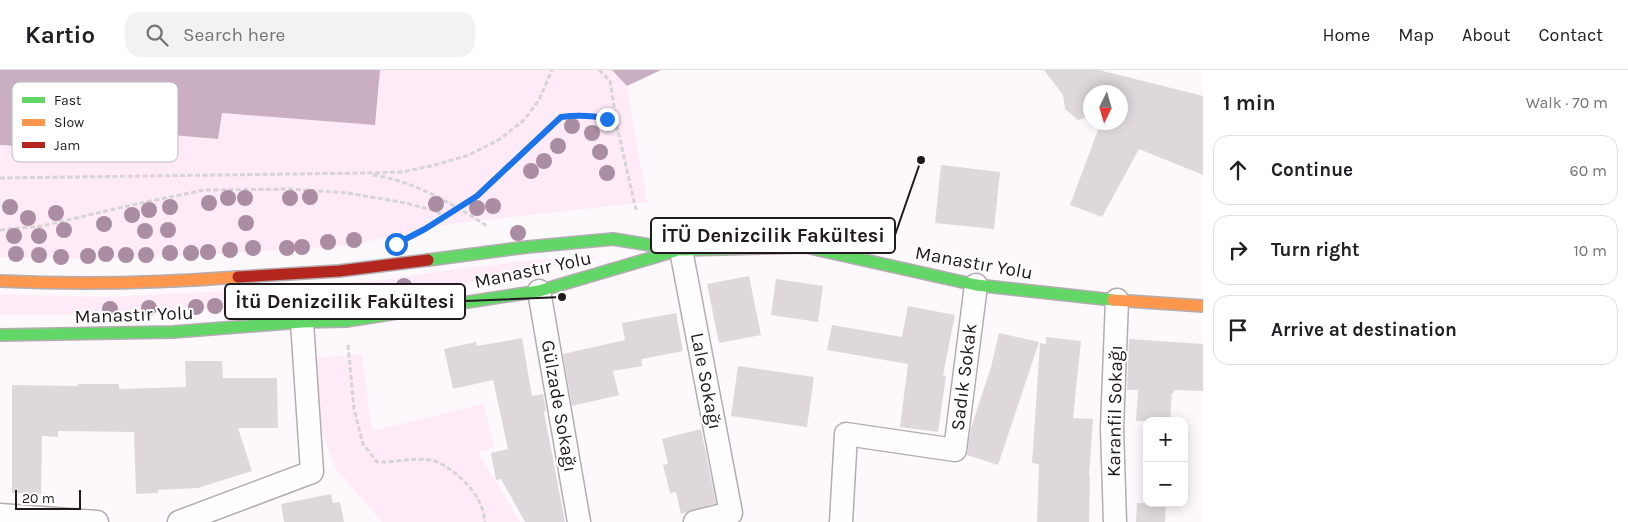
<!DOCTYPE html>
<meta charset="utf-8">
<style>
:root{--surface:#fff;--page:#f2f2f2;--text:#202124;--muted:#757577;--line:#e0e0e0}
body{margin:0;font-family:Karla,sans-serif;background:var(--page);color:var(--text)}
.controls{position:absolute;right:15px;bottom:15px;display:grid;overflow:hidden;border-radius:10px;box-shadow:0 2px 12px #0003}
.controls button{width:45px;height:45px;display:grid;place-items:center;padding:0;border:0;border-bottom:1px solid var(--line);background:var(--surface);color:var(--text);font:25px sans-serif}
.compass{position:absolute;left:1083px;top:15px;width:45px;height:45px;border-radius:50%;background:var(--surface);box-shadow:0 2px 12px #0003;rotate:185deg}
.scale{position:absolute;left:15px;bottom:12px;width:66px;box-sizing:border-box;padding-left:5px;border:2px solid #20191e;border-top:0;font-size:14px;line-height:18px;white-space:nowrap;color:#20191e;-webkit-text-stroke:4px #fff;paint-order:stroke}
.stop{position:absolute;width:15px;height:15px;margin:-11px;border:4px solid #1a73e8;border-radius:50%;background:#fff}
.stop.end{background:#1a73e8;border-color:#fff;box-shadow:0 1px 5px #0008}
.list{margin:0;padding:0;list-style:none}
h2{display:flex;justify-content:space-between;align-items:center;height:65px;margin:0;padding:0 20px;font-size:21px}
h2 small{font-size:16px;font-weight:400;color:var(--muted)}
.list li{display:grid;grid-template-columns:32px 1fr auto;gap:15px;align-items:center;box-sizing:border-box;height:70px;margin:0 10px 10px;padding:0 10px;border:1px solid var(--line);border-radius:15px}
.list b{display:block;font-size:19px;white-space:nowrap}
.list em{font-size:16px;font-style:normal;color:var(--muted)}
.icon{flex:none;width:28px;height:28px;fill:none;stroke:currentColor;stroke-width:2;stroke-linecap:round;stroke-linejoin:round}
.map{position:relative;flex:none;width:1203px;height:452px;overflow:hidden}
header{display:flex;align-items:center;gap:30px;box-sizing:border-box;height:70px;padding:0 25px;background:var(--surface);border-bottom:1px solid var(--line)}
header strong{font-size:24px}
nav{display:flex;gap:28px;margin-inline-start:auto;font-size:18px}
.search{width:350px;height:45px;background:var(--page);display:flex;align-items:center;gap:12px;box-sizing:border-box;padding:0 18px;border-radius:15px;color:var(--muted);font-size:19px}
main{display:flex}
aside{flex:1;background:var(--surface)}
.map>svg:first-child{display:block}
.green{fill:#feebf7}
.water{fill:#caafc2}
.building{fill:#ded8dc}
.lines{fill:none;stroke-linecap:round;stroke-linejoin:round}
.street-casing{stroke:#b3adb1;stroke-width:25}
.fast-casing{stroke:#b3adb1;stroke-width:14}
.slow-casing{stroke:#b3adb1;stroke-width:14}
.jam-casing{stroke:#b3adb1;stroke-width:14}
.path{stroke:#d7d4d6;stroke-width:3;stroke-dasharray:5 2.5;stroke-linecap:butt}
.street{stroke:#fffefe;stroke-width:22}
.fast{stroke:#63d668;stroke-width:11}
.slow{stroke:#ff974d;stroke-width:11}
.jam{stroke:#b3261e;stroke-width:11}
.tree{fill:#aa8da2}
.route{stroke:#1a73e8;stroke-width:6}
.labels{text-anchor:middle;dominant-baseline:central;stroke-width:4;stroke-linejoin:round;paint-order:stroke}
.street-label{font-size:19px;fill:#20191e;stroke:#fff}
.key{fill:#fff;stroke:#bcbabc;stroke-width:1}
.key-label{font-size:14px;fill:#20191e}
.leader{fill:none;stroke:#20191e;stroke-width:2}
.callout-dot{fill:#20191e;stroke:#fff;stroke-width:2}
.callout{fill:#fff;stroke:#20191e;stroke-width:2}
.callout-label{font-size:20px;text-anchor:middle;font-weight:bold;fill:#20191e}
</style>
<header>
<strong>Kartio</strong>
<div class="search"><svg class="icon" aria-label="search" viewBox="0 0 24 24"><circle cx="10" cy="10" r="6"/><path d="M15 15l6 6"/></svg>Search here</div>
<nav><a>Home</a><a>Map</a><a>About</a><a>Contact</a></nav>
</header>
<main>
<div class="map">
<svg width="1203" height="452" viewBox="0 0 1203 452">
<rect width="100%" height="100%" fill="#fdf8fb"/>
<!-- green -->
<path class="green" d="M380,0h232l15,16 20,116 -197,22 -103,22 -179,11 -85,2 -83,-2v-112l51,3 4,-23 162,14 4,-26 154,12z
M604,185c-70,16 -140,31 -212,39 -130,16 -261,19 -392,21v-21l104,3 207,-10 80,-8 72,-11 92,-10z
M362,284l10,77 112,-27 10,43 -16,5 42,70h-138l-46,-53 -15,-40 -4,-71z"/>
<!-- water -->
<path class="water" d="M0,0h380l-5,55 -153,-12 -4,26 -163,-14 -3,23 -52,-3z
M612,0h49l-34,16z"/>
<!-- building -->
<path class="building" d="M1044,0h55l104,26v79l-64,-26 -37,68 -32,-12 31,-83h19v-30h-30v24l-12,4 -13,-11 -2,-14z
M941,95l59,7 -6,57 -59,-6z
M749,206l12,59 -42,8 -12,-59z
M776,209l47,7 -5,36 -47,-7z
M908,236l47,9 -12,60 3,1 -8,56 -38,-5 8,-63 -81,-14 5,-25 70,12z
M676,243l7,38 -41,8v7l-29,5 6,24 -47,11 -9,-52 62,-14 -3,-17z
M999,263l40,9 -41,123 -31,-10 4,-27 20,-61z
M1046,267l35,4 -8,77 20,1 -4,57h1l-1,46h-52l2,-58 -7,-1 8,-120 6,1z
M522,268l10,58 11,-2 3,17 -2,1 21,110h-40l-24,-43 -5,1 -5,-27 17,-4 -15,-69 -40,9 -9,-40 32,-7 1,4z
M1129,269l74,5v47l-29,-1v3h-2l-2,28h-34l2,-31h-11z
M185,291h37l1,17h54l1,50h-40l14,43 -54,17 -40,2v3l-22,1 -2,-62 -76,-1v6l-16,-1 -1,58 -29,-1v-108l66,1v-2h41v5l67,-2z
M738,296l76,11 -7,50 -76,-11z
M701,359l15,74 -35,11 -5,-22 -6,1 -7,-28 5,-1 -6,-25z
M331,424l2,9 7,-1 4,20h-60l-3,-18z
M1137,433h29l-1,19h-29z"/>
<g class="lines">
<!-- street casing -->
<g class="street-casing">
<path id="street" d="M681,180l50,263 -36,9
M539,221l40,231
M0,445l97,7
M179,452l133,-50 -10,-150
M841,452l5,-88 109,16 21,-165
M1115,452l-3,-94 5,-128"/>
</g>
<!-- fast casing -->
<g class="fast-casing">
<path id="fast" d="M428,190l99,-13 86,-8 68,11 125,-3 170,38 137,15
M0,265l173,-3 129,-10 44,-1 193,-30 136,-40"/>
</g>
<!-- slow casing -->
<g class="slow-casing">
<path id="slow" d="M0,211c80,4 159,2 238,-4
M1113,230l90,6"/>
</g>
<!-- jam casing -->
<g class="jam-casing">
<path id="jam" d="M238,207l101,-6 89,-11"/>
</g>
<!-- path -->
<path class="path" d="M599,0l11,11 8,50 18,79
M373,105c41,6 80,29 114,51
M0,108l364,-5 38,-1 33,-7 34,-10 31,-16 24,-19 15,-20 13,-30
M0,160l42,-4 94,-22 69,-14 84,-1 59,4 58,10 29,8 10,5
M413,165l64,-40 84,-78c14,-2 32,-5 46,2 4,2 8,8 11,12
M348,275l6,64 9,35 14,18c18,1 37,-5 54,-2 18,4 42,27 49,43 3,6 4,13 5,19"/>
<!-- street -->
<use href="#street" class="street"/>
<!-- fast -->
<use href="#fast" class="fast"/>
<!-- slow -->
<use href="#slow" class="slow"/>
<!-- jam -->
<use href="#jam" class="jam"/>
</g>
<!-- trees -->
<g class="tree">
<circle cx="572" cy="56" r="8"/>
<circle cx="592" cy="63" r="8"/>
<circle cx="558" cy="76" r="8"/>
<circle cx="600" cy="82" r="8"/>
<circle cx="544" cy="91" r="8"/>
<circle cx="531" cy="101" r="8"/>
<circle cx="607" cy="103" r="8"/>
<circle cx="310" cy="127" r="8"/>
<circle cx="228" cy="128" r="8"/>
<circle cx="245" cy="128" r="8"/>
<circle cx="290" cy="128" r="8"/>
<circle cx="209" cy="133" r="8"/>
<circle cx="436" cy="134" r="8"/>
<circle cx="493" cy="136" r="8"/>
<circle cx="10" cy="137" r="8"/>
<circle cx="170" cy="137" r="8"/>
<circle cx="477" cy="138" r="8"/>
<circle cx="149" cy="140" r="8"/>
<circle cx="56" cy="143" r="8"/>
<circle cx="132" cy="145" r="8"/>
<circle cx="28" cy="148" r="8"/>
<circle cx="246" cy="153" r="8"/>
<circle cx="104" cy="154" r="8"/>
<circle cx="64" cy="160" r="8"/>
<circle cx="168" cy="160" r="8"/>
<circle cx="145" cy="161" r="8"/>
<circle cx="518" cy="163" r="8"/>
<circle cx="14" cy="166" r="8"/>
<circle cx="39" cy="166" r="8"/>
<circle cx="354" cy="170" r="8"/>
<circle cx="328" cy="172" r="8"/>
<circle cx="302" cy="177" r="8"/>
<circle cx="253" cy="178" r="8"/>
<circle cx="287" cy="178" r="8"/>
<circle cx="230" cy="180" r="8"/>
<circle cx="208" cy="182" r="8"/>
<circle cx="170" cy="183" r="8"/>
<circle cx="191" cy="183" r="8"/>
<circle cx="16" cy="184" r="8"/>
<circle cx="106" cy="184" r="8"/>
<circle cx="39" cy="185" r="8"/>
<circle cx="126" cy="185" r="8"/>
<circle cx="146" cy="185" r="8"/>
<circle cx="88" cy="186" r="8"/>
<circle cx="61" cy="187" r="8"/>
<circle cx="404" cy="216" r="8"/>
<circle cx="374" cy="221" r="8"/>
<circle cx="215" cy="236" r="8"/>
<circle cx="196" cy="237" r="8"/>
<circle cx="149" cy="238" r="8"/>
<circle cx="110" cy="239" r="8"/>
</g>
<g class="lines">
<!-- route -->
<path class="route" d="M396,174l29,-15 52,-33 84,-79c17,-2 30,-2 46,2"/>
</g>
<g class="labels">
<!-- street labels -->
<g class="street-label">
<text transform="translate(974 193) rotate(10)">Manastır Yolu</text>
<text transform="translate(533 200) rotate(-12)">Manastır Yolu</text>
<text transform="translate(134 245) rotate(-2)">Manastır Yolu</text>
<text transform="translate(964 307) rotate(-83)">Sadık Sokak</text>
<text transform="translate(706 311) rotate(79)">Lale Sokağı</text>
<text transform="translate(559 336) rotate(80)">Gülzade Sokağı</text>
<text transform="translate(1115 341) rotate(-89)">Karanfil Sokağı</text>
</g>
</g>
<!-- legend -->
<rect x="12" y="12" width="166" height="80" rx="8" class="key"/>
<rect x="22" y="27" width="23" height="6" fill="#63d668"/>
<rect x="22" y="49" width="23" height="7" fill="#ff974d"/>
<rect x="22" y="72" width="23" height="6" fill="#b3261e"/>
<g class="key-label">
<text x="54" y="35">Fast</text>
<text x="54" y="57">Slow</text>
<text x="54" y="80">Jam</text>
</g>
<!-- callouts -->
<path class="leader" d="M921 90L895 165M562 227L465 231"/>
<g class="callout-dot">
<circle cx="921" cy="90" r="5"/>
<circle cx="562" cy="227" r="5"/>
</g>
<g class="callout">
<rect x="651" y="148" width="244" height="35" rx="5"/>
<rect x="225" y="214" width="240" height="35" rx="5"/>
</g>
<g class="callout-label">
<text x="773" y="172">İTÜ Denizcilik Fakültesi</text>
<text x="345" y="238">İtü Denizcilik Fakültesi</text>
</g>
</svg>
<div class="controls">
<button>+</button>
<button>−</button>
</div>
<svg class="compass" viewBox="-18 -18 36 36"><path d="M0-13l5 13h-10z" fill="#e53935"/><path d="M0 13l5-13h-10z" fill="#757577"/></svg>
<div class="scale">20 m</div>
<div class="stop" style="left:396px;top:174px"></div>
<div class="stop end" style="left:607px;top:49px"></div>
</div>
<aside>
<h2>1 min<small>Walk · 70 m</small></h2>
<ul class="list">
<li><svg class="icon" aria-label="ahead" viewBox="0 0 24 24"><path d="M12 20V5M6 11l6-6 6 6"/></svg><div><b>Continue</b></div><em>60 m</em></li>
<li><svg class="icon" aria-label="right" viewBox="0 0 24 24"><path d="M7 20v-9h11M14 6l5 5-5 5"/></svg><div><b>Turn right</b></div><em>10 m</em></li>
<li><svg class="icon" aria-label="arrive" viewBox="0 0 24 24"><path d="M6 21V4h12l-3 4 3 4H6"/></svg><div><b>Arrive at destination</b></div></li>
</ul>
</aside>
</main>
